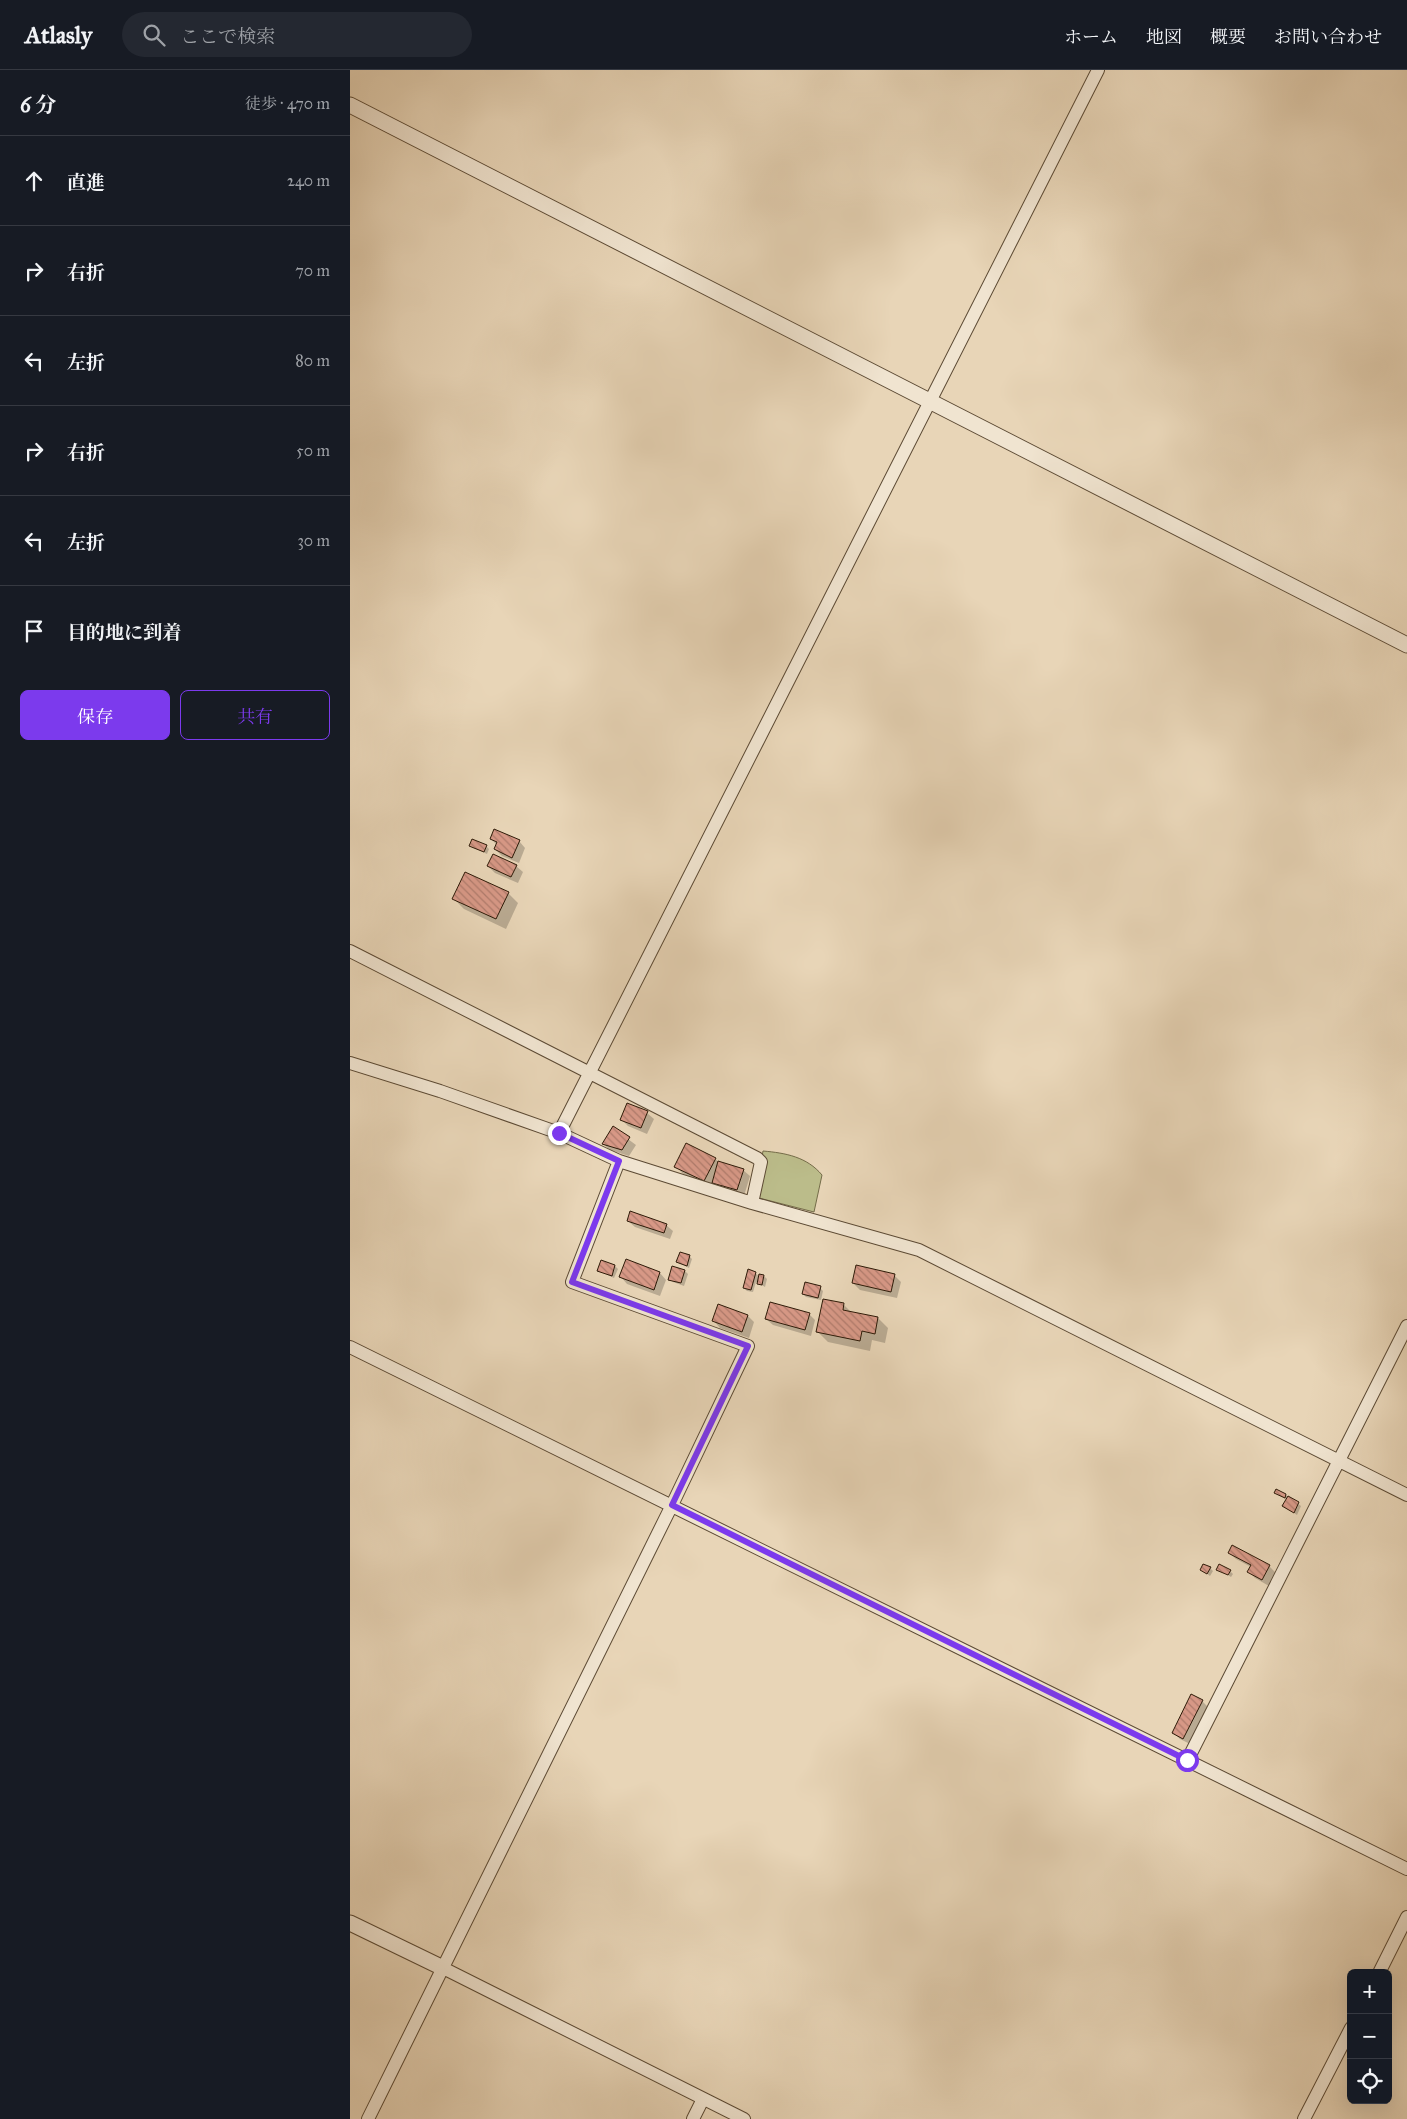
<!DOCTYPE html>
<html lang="ja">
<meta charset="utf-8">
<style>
:root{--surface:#171b24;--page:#242831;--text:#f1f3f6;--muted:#9ea1a6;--line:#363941;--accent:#7c3aed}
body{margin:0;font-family:"IM FELL Great Primer","Noto Serif JP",serif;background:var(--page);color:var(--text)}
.controls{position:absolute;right:15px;bottom:15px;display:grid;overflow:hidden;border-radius:8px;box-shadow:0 5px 20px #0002}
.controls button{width:45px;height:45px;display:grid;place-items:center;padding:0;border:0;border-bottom:1px solid var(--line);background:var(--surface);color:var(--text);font:25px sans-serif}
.stop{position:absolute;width:15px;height:15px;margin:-11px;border:4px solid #7c3aed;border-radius:50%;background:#fff}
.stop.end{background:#7c3aed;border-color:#fff;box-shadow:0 1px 5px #0008}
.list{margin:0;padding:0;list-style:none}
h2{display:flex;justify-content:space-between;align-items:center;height:65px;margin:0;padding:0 20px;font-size:21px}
h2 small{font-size:16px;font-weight:400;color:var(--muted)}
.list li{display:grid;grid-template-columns:32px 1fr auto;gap:15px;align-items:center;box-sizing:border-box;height:90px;padding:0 20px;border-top:1px solid var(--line)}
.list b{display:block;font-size:19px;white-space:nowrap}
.list em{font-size:16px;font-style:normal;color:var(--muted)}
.actions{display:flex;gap:10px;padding:15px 20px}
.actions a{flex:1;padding:11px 0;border:1px solid var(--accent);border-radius:8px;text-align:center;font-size:18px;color:var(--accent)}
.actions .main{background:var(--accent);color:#fff}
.icon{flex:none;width:28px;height:28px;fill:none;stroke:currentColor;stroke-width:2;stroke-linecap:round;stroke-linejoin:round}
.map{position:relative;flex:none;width:1057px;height:2049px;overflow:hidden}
header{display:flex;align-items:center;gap:30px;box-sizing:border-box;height:70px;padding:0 25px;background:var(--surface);border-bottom:1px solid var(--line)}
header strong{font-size:24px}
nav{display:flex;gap:28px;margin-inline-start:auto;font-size:18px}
.search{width:350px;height:45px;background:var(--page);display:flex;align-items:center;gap:12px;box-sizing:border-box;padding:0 18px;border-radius:28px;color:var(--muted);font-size:19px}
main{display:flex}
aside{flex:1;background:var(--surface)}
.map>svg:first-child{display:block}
.green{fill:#bbbc8a;stroke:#746c49}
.shadow{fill:#0003}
.building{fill:url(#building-back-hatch);stroke:#2e1b08}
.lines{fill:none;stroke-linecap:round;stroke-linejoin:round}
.minor-casing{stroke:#5c4a34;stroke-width:14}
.tertiary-casing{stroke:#5c4a34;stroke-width:17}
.minor{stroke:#f0e4d0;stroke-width:12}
.tertiary{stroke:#f0e4d0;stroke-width:15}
.route{stroke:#7c3aed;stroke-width:6}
</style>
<header>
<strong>Atlasly</strong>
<div class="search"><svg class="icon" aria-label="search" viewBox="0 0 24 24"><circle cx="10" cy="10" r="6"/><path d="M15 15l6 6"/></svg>ここで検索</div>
<nav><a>ホーム</a><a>地図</a><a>概要</a><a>お問い合わせ</a></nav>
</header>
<main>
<aside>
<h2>6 分<small>徒歩 · 470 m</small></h2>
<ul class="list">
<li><svg class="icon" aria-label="ahead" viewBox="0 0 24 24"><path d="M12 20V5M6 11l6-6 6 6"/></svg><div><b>直進</b></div><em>240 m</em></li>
<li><svg class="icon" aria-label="right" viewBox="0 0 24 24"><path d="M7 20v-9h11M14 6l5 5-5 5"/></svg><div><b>右折</b></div><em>70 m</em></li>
<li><svg class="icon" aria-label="left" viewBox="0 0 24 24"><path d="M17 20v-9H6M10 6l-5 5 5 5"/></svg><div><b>左折</b></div><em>80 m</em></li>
<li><svg class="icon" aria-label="right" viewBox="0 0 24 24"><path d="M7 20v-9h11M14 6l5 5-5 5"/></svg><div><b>右折</b></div><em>50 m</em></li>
<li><svg class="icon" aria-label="left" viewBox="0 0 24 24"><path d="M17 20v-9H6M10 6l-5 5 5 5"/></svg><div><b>左折</b></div><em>30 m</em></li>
<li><svg class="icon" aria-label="arrive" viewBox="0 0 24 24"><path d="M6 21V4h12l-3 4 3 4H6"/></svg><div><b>目的地に到着</b></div></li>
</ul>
<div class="actions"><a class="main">保存</a><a>共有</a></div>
</aside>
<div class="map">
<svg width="1057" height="2049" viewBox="0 0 1057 2049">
<defs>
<pattern id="building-back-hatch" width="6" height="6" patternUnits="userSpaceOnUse" patternTransform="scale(1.25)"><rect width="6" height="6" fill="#d79886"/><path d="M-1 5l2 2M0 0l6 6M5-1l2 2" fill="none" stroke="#af7b6c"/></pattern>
</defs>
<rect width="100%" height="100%" fill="#e8d5b7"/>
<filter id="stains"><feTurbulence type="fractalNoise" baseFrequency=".004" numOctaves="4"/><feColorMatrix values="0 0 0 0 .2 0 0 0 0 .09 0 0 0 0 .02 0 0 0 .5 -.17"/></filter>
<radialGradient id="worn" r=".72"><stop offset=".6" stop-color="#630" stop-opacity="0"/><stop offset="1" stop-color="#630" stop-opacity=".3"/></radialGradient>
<!-- green -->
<path class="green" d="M413,1081c23,2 44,6 59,24l-8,37 -59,-15z"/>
<!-- shadow -->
<path class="shadow" d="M141,769l28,2 6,7 -6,15 -17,-7 -7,-7 2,-4z
M120,776h16l3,3 -2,5z
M138,796h28l7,6 -5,11 -23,-10z
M158,823l10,10 -12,26 -42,-20 -10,-10z
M297,1043l7,6 -7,15 -19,-8 -6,-6z
M263,1058l23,17 -7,11 -19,-6 -7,-6z
M365,1089l4,3 24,8 7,6 -6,20 -24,-7 -7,-7 -3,5 -28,-14 -6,-7z
M278,1151l38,4 7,6 -3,8 -35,-12z
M339,1186l3,3 -3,9 -12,-6z
M277,1191l33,12 6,7 -6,16 -33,-12 -6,-7z
M265,1196l3,3 -4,9 -15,-7z
M335,1201l3,3 -4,12 -11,-4 -3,-3z
M405,1203l5,4v-2l4,1 3,3 -2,8 -9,-5 -3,10 -6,-1 -3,-3z
M544,1205l7,7 -4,16 -37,-8 -7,-7z
M470,1218l3,3 -2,9 -15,-3 -3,-3z
M493,1234l9,9 26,5 10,10 -3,15 -13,-3 -2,11 -42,-9 -10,-10z
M369,1236l29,10 6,6 -5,16 -29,-10 -6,-7z
M459,1244l6,6 -4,16 -38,-11 -7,-6z
M926,1423l10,2 15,11 -4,9 -13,-9 3,-6z
M882,1477l37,19 7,7 -7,13 -14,-8 -6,-6 2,-5 -15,-8 -7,-6z
M860,1498l3,3 -3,5 -8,-6z
M868,1499l12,2 3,3 -2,3z
M842,1626l10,5 7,7 -19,36 -10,-5 -7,-7z"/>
<!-- building -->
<path class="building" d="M144,759l26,11 -8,18 -18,-9 3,-7 -7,-3z
M122,769l15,6 -3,7 -15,-6z
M143,784l24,11 -6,12 -24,-11z
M115,802l44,20 -13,27 -44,-20z
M277,1033l21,8 -7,17 -21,-8z
M263,1056l17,11 -8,13 -20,-6z
M336,1073l30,15 -12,23 -30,-14z
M368,1091l26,8 -7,21 -25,-7z
M280,1141l37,13 -3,9 -37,-12z
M330,1182l10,3 -3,11 -11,-4z
M276,1189l34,13 -6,18 -35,-13z
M251,1190l14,5 -3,11 -15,-5z
M506,1195l39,9 -4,18 -39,-9z
M322,1196l13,4 -4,13 -13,-3z
M398,1199l8,3 -5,18 -8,-2z
M409,1204l5,1 -2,10 -5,-1z
M455,1212l16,4 -3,12 -16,-4z
M473,1229l21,4 -1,7 35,7 -3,17 -13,-3 -2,10 -44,-9z
M420,1232l40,11 -5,17 -40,-11z
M368,1234l30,11 -6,17 -30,-11z
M926,1419l10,5 -1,4 -11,-5z
M938,1426l11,6 -5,11 -12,-7z
M882,1475l38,20 -8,15 -15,-8 4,-7 -23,-12z
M853,1494l8,3 -4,7 -7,-4z
M869,1494l12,6 -3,5 -12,-5z
M841,1624l12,6 -20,39 -11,-6z"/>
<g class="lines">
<!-- minor casing -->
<g class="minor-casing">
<path id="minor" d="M748,0l-539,1063 60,28 133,42 167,47 488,245
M0,881l407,207 4,4 -9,41
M0,993l90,28 119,42
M0,1277l1057,522
M837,1691l220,-435
M93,1898l301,151
M1029,1903l28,-56
M18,2049l304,-614 76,-159 -176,-64 47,-121
M343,2049l10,-20
M954,2049l47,-91"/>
</g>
<!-- tertiary casing -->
<g class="tertiary-casing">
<path id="tertiary" d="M0,35l1057,540
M0,1853l93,45"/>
</g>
<!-- minor -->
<use href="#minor" class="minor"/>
<!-- tertiary -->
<use href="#tertiary" class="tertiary"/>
</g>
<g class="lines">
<!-- route -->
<path class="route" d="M209,1063l60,28 -47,121 176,64 -76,159 515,255"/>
</g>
<rect width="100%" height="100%" filter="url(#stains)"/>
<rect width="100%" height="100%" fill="url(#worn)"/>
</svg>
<div class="controls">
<button>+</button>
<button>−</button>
<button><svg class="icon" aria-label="locate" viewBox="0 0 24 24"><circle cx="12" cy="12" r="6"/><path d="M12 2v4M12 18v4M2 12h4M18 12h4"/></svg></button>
</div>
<div class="stop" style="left:837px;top:1690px"></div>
<div class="stop end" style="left:209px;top:1063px"></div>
</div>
</main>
